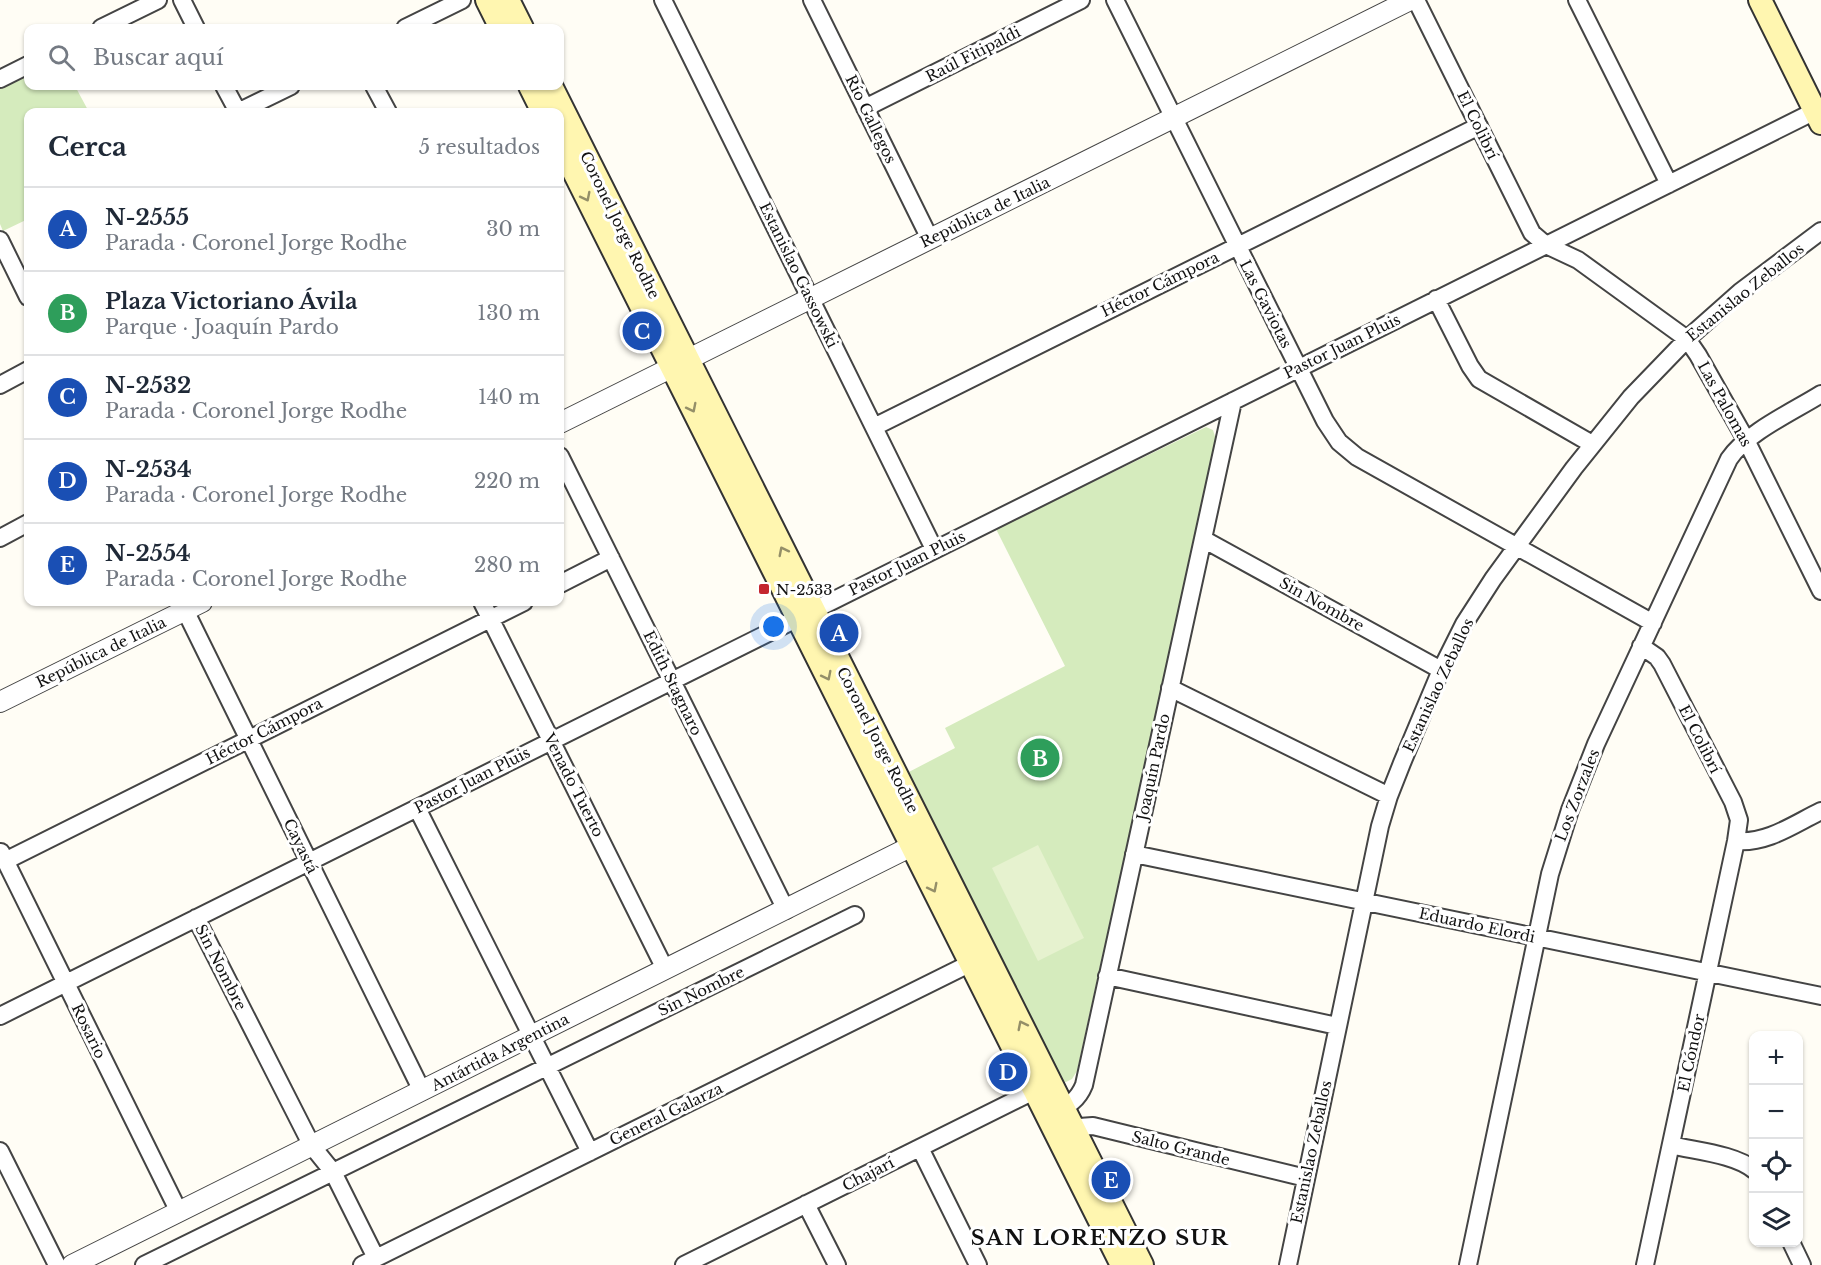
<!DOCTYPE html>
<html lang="es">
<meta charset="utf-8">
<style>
:root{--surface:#fff;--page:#f2f2f3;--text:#1f2937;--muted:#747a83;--line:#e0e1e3;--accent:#111827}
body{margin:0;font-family:"Libre Baskerville",serif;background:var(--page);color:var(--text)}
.controls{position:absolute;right:18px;bottom:18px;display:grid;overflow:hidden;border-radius:12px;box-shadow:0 2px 4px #0004}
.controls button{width:54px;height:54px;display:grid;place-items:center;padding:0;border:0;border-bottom:2px solid var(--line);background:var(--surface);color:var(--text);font:30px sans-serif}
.you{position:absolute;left:774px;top:627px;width:21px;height:21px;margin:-15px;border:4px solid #fff;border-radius:50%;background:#1a73e8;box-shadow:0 0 0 9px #1a73e833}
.badge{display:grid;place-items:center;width:39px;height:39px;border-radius:50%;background:var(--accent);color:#fff;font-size:20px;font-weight:700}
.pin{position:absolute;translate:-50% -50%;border:3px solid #fff;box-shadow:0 2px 6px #0006}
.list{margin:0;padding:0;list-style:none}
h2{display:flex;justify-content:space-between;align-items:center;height:78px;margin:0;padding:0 24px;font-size:26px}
h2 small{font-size:20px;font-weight:400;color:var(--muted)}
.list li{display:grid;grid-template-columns:39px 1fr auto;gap:18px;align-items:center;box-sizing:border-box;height:84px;padding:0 24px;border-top:2px solid var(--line)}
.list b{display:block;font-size:22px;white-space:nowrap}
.list p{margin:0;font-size:20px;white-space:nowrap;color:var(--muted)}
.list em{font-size:20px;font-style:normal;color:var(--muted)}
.icon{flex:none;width:33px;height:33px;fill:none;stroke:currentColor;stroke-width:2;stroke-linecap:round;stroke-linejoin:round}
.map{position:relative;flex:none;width:1821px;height:1265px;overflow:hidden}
.search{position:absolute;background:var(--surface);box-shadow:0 2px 4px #0004;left:24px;top:24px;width:540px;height:66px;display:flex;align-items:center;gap:15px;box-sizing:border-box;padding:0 21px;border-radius:12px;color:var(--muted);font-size:22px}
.panel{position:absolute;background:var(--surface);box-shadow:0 2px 4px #0004;left:24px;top:108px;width:540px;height:498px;border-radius:12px}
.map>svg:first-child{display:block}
.green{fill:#d5ebbd}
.pitch{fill:#e6f2cf}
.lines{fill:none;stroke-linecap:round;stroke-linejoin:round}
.minor-casing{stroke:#444;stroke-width:20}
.tertiary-casing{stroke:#444;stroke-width:22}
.secondary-casing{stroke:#333;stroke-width:26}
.minor{stroke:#fff;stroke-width:16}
.tertiary{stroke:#fff;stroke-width:20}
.secondary{stroke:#fff6b0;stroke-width:22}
.oneway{stroke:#948f68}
.poi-dot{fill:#c4262e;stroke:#fff;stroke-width:2}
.labels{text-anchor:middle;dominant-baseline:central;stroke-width:6;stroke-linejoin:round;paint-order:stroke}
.street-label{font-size:15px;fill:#111;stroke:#fff}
.poi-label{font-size:15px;fill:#111;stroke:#fff;text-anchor:start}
.district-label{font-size:21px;font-weight:bold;letter-spacing:1.5px;fill:#111;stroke:#fff}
</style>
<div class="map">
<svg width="1821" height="1265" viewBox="0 0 1821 1265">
<rect width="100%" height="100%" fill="#fffdf5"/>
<!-- green -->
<path class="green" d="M28,73v13h47l14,26h-61v107l-25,12 -3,-7v-136z
M1206,427l7,3 3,10 -139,631 -5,8 -6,3 -7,-2 -154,-306 50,-26 -10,-20 120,-62 -69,-137z"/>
<!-- pitch -->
<path class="pitch" d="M1038,845l46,93 -46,23 -46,-93z"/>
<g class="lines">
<!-- minor casing -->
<g class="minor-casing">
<path id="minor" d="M182,0l14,28
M663,0l271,549
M812,0l118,239
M1115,0l210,421 14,21 18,15 296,166
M1416,0l116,233 14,12 32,15 109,79 11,16 48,85 75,151
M1577,0l92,184
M101,28l57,-28
M405,28l57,-28
M0,79l28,-14
M224,86l14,26
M374,86l14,26
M865,108l216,-108
M238,112l53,-26
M0,240l28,57
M1436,299l34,67 9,13 113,65
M0,385l28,-15
M874,427l605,-301
M560,456l226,454
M0,538l28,-15
M1203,539l238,131
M560,584l51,-26
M181,602l241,489
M482,602l183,367
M1641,646l16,11 5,7 71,138 6,18 -3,21 -91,424
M1170,688l219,108
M417,808l173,344
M1736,841c31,3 58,-17 85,-30
M1,852l178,360
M1134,854l687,142
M5,861l519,-259
M196,918l116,228 21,26 43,86
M1107,976l230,50
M0,1016l1815,-905
M1054,1113c14,-7 24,-13 30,-28l149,-684
M1066,1134l13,-7 14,-1 213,52
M1671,1145c24,6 64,9 83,25
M920,1148l58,117
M0,1151l57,114
M806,1204l31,61
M1791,1242l11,23
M144,1265l711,-350
M362,1265l609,-302
M684,1265l360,-179
M1288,1265l92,-439 9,-30 13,-33 39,-93 23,-46 29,-45 81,-111 57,-71 56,-58 53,-47 81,-61
M1468,1265l82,-391 20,-64 26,-66 133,-285c17,-26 65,-48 92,-65"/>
</g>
<!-- tertiary casing -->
<g class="tertiary-casing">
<path id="tertiary" d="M560,423l850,-423
M0,702l202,-100
M72,1265l854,-426"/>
</g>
<!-- secondary casing -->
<g class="secondary-casing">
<path id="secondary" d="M487,0l14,28
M508,0l14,28
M1760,0l61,123
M530,86l13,26
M551,86l591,1179
M560,144l562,1121"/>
</g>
<!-- minor -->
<use href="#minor" class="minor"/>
<!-- tertiary -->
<use href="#tertiary" class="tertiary"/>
<!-- secondary -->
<use href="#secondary" class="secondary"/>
</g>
<!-- one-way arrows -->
<defs><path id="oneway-chevron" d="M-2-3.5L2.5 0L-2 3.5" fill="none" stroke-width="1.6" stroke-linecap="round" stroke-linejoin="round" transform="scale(1.5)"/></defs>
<g class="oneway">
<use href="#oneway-chevron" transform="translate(586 197) rotate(63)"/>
<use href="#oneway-chevron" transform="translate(692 408) rotate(63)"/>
<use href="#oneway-chevron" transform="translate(783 551) rotate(-117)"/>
<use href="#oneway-chevron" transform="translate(827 676) rotate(63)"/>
<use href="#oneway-chevron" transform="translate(933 888) rotate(63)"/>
<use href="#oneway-chevron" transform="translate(1022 1025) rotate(-117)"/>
</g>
<!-- markers -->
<rect class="poi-dot" x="758" y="583" width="12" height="12" rx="3"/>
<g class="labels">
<!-- street labels -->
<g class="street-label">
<text transform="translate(973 54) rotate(-27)">Raúl Fitipaldi</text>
<text transform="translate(871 119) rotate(64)">Río Gallegos</text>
<text transform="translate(1478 125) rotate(64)">El Colibrí</text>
<text transform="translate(985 212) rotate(-26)">República de Italia</text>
<text transform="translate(620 225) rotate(64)">Coronel Jorge Rodhe</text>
<text transform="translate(799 275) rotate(64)">Estanislao Gassowski</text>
<text transform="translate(1160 284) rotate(-26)">Héctor Cámpora</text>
<text transform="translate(1745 292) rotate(-39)">Estanislao Zeballos</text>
<text transform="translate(1266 304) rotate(63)">Las Gaviotas</text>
<text transform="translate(1342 346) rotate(-26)">Pastor Juan Pluis</text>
<text transform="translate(1725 404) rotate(61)">Las Palomas</text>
<text transform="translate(907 563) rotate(-26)">Pastor Juan Pluis</text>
<text transform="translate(1322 604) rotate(29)">Sin Nombre</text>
<text transform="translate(101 652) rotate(-26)">República de Italia</text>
<text transform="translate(673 683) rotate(64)">Edith Stagnaro</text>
<text transform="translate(1438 685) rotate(-65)">Estanislao Zeballos</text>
<text transform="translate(264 731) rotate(-27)">Héctor Cámpora</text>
<text transform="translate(1700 739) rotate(63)">El Colibrí</text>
<text transform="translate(878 740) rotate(63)">Coronel Jorge Rodhe</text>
<text transform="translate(1153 767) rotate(-78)">Joaquín Pardo</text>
<text transform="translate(472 780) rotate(-27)">Pastor Juan Pluis</text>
<text transform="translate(574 785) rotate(63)">Venado Tuerto</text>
<text transform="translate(1577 795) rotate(-69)">Los Zorzales</text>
<text transform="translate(301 846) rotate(64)">Cayastá</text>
<text transform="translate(1477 925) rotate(12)">Eduardo Elordi</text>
<text transform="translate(221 967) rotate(63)">Sin Nombre</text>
<text transform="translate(701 991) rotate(-26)">Sin Nombre</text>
<text transform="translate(89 1031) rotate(64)">Rosario</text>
<text transform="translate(500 1052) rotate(-27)">Antártida Argentina</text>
<text transform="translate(1691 1053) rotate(-78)">El Cóndor</text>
<text transform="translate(666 1114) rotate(-26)">General Galarza</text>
<text transform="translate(1181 1148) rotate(14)">Salto Grande</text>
<text transform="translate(1311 1152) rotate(-78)">Estanislao Zeballos</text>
<text transform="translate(868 1174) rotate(-27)">Chajarí</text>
</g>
<!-- poi labels -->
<g class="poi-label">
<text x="776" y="589">N-2533</text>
</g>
<!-- district labels -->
<g class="district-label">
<text x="1100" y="1238">SAN LORENZO SUR</text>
</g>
</g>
</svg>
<div class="controls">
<button>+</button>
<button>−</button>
<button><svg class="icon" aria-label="locate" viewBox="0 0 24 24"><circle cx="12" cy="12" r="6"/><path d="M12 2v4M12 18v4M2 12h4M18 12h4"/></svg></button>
<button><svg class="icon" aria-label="layers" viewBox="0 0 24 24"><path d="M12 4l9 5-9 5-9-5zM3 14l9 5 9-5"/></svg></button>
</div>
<div class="you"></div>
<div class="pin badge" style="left:839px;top:633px;background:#1a4fb4">A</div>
<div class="pin badge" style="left:1040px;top:758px;background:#2e9e5b">B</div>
<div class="pin badge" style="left:642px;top:331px;background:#1a4fb4">C</div>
<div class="pin badge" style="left:1008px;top:1072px;background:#1a4fb4">D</div>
<div class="pin badge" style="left:1111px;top:1180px;background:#1a4fb4">E</div>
<div class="search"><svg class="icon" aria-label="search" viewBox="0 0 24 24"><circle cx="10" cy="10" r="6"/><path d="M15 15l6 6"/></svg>Buscar aquí</div>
<section class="panel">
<h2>Cerca<small>5 resultados</small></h2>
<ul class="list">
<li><span class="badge" style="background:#1a4fb4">A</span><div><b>N-2555</b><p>Parada · Coronel Jorge Rodhe</p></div><em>30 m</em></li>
<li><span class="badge" style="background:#2e9e5b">B</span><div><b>Plaza Victoriano Ávila</b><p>Parque · Joaquín Pardo</p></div><em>130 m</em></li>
<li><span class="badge" style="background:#1a4fb4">C</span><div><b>N-2532</b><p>Parada · Coronel Jorge Rodhe</p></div><em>140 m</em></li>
<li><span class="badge" style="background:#1a4fb4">D</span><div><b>N-2534</b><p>Parada · Coronel Jorge Rodhe</p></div><em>220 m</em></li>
<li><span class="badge" style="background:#1a4fb4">E</span><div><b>N-2554</b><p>Parada · Coronel Jorge Rodhe</p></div><em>280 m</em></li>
</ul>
</section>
</div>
